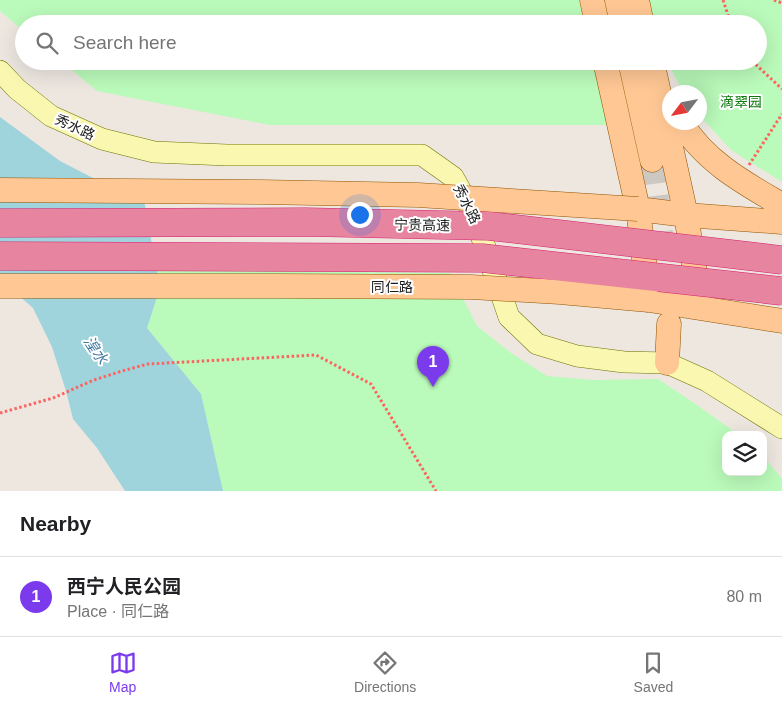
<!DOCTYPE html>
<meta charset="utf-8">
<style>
:root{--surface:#fff;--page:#f2f2f2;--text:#202124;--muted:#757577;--line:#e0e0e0;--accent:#7c3aed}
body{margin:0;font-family:Helvetica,"Noto Sans SC",sans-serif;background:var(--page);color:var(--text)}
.controls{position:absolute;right:15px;bottom:15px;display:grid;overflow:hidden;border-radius:10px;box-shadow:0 5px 20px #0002}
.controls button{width:45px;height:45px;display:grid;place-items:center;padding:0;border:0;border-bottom:1px solid var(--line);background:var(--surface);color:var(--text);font:25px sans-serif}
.compass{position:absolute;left:662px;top:85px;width:45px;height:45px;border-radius:50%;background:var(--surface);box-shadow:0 5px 20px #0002;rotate:238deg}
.you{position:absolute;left:359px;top:214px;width:18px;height:18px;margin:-12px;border:4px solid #fff;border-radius:50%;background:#1a73e8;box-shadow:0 0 0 8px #1a73e833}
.badge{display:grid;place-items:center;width:32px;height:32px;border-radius:50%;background:var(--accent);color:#fff;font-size:16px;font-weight:700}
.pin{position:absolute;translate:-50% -41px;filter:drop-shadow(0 1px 2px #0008)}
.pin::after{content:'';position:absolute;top:26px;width:18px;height:15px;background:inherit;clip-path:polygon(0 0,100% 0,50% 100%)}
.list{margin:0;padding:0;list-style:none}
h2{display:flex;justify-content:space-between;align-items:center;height:65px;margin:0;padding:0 20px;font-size:21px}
h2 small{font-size:16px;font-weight:400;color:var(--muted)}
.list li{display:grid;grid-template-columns:32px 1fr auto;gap:15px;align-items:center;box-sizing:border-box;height:80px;padding:0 20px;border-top:1px solid var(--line)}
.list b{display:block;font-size:19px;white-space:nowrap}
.list p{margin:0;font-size:16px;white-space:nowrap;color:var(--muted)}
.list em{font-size:16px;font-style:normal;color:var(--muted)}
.icon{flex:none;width:28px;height:28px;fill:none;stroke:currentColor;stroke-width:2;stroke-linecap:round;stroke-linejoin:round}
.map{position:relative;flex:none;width:782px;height:491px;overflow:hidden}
.search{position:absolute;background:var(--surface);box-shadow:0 5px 20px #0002;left:15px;right:15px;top:15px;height:55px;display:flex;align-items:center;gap:12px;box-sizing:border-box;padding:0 18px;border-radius:28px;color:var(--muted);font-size:19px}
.sheet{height:145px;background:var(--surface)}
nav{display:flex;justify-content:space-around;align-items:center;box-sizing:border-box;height:70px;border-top:1px solid var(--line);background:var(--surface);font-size:14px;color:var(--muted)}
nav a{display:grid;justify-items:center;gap:2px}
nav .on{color:var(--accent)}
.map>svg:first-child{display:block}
.park{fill:#bafaba}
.water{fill:#9fd4dc}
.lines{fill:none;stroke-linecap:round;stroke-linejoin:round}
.primary-tunnel{stroke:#cec8c2;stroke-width:24;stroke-dasharray:24 12;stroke-linecap:butt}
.secondary-casing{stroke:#6f7202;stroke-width:22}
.primary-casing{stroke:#925500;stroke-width:25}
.path{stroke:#fc6461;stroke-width:3;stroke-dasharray:2.5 2.5;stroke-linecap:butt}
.secondary{stroke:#faf8b0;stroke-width:21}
.primary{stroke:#fec794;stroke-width:24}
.primary-bridge-casing{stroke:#925500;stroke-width:25;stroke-linecap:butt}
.highway-bridge-casing{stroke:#d81f6f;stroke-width:29;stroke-linecap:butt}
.primary-bridge{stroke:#fec794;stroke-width:24}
.highway-bridge{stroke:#e784a0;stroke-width:28}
.labels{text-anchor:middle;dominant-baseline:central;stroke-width:4;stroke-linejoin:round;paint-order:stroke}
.park-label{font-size:14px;fill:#097909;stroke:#fff}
.street-label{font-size:14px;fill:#1b1b1b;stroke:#fff}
.water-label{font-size:15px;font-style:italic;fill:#437ca3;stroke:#fff}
</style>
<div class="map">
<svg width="782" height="491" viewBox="0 0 782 491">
<rect width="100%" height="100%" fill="#ede7e0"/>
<!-- park -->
<path class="park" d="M0,0h579l6,24h-561v7l-24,-20z
M648,0h134v182l-51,-32 -31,-34v-24h-17l-16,-31h91v-37h-103z
M61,61h533l14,64h-338l-173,-34z
M157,270l293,3 27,53 34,27 36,23 46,4 65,-1 39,26 42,30h-13v37h37v-16l19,23v12h-559l-22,-97 -54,-66 13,-40z"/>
<!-- water -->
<path class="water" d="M0,117l60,44 35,18 48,16 17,93 -13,40 54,66 22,97h-98l-28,-43 -24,-29 -7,-28 -14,-44 -19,-39 -33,-29z"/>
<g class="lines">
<!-- primary-tunnel -->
<path class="primary-tunnel" d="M652,160l10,82 5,53"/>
<!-- secondary casing -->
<g class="secondary-casing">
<path id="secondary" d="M0,71l17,18 34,27 51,23 52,13 73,3h195l31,22 20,35 36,105 28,27 40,12 47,6 43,1 40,18 75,47"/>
</g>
<!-- primary casing -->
<g class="primary-casing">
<path id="primary" d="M592,0l5,24
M617,0l5,24
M637,0l5,24
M605,61l33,148 11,91 133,21
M630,61l22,99
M652,61l34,154 13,83
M681,122c23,39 63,61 101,83
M638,209l48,6 96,7
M667,363l2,-39"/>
</g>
<!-- path -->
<path class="path" d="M723,0l8,24
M774,0l8,3
M752,61l30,28
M749,165l33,-51
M0,413l53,-15 41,-18 28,-9 26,-7 168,-9 55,29 65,107"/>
<!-- secondary -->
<use href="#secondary" class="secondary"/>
<!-- primary -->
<use href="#primary" class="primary"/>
<!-- primary-bridge casing -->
<g class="primary-bridge-casing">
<path id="primary-bridge" d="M0,190l261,2 157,3 220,14
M0,286h278l193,1 89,5 89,8"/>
</g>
<!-- highway-bridge casing -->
<g class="highway-bridge-casing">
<path id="highway-bridge" d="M0,223l306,-1 183,4 293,34
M0,256l482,2 300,33"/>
</g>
<!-- primary-bridge -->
<use href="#primary-bridge" class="primary-bridge"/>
<!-- highway-bridge -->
<use href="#highway-bridge" class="highway-bridge"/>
</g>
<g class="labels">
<!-- park labels -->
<g class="park-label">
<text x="741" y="102">滴翠园</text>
</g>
<!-- street labels -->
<g class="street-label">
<text transform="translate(75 127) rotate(25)">秀水路</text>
<text transform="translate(467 204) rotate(63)">秀水路</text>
<text transform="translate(422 225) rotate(1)">宁贵高速</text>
<text x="392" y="287">同仁路</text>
</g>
<!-- water labels -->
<g class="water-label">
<text transform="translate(96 350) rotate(56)">湟水</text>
</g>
</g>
</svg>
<div class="controls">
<button><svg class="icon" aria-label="layers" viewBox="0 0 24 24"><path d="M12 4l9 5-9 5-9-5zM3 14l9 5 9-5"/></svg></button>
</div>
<svg class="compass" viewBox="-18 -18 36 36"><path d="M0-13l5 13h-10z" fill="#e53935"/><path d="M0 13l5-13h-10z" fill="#757577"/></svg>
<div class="you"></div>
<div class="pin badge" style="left:433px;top:387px">1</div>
<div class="search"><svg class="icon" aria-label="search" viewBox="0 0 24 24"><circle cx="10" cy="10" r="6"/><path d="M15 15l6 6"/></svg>Search here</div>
</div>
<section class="sheet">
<h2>Nearby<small></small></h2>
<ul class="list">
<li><span class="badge">1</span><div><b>西宁人民公园</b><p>Place · 同仁路</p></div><em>80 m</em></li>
</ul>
</section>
<nav>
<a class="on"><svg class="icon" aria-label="map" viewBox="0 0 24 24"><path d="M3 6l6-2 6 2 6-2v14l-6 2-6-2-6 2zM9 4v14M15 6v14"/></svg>Map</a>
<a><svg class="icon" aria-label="directions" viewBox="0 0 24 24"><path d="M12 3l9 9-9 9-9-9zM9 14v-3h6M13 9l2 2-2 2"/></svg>Directions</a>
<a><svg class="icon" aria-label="saved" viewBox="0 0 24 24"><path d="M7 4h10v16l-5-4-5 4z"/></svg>Saved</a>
</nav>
